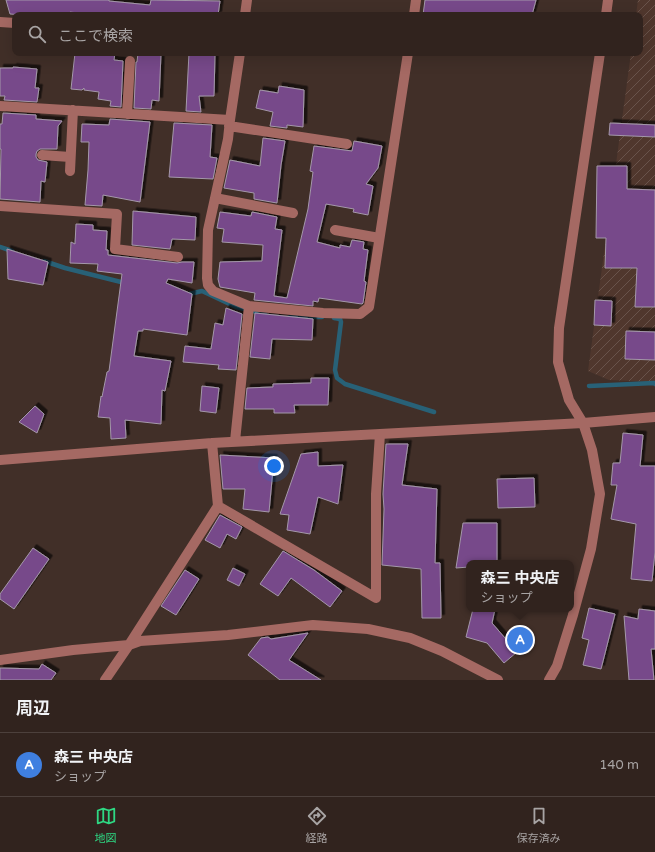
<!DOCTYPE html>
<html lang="ja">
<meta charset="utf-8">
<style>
:root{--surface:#31231e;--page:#392b27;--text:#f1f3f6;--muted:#a8a4a4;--line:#4c403c;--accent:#2ed883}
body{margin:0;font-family:"Varela Round","Noto Sans JP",sans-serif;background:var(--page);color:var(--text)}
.you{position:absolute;left:274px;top:466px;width:14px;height:14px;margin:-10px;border:3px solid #fff;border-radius:50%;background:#1a73e8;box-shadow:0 0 0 6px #1a73e833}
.badge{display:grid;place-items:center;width:26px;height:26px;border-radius:50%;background:var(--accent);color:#fff;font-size:13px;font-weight:700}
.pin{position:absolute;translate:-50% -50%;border:2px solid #fff;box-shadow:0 1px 4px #0006}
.popup{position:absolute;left:466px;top:560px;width:108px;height:52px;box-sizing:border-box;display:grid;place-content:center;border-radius:8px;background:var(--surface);filter:drop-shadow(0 1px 3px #0005);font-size:13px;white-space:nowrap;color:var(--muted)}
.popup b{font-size:15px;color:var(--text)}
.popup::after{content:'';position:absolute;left:50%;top:100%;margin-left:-8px;border:8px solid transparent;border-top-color:var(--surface)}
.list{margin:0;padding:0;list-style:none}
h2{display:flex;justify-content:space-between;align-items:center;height:52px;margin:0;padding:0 16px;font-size:17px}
h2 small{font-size:13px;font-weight:400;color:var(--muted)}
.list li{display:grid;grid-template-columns:26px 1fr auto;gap:12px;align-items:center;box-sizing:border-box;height:64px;padding:0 16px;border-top:1px solid var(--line)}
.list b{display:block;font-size:15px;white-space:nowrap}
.list p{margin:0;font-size:13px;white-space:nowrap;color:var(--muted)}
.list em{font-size:13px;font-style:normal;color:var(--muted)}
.icon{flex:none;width:22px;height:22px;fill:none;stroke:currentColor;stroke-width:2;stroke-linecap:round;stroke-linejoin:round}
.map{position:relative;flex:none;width:655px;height:680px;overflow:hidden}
.search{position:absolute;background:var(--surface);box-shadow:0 4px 16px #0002;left:12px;right:12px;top:12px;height:44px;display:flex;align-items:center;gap:10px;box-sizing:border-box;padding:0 14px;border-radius:8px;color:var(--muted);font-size:15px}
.sheet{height:116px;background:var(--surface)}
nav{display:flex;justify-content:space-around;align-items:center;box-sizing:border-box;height:56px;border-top:1px solid var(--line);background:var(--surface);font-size:11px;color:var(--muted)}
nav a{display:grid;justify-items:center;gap:2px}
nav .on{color:var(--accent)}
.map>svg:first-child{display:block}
.industrial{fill:url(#industrial-furrows)}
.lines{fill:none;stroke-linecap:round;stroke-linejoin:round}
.stream{stroke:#286177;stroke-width:4.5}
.building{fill:#77488a;stroke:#a498aa;filter:url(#shadow)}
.minor{stroke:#a56963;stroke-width:10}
</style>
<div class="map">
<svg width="655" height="680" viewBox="0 0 655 680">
<defs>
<pattern id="industrial-furrows" width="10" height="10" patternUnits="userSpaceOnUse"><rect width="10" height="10" fill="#50372d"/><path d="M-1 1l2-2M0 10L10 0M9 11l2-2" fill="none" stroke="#69534b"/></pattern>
<filter id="shadow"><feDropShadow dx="3.5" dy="-3.5" stdDeviation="0" flood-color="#0009"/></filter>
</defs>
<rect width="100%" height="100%" fill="#412f28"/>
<!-- industrial -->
<path class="industrial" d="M638,0h17v382l-46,-2 -21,-9 43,-318h9v-38h-4z"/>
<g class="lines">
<!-- stream -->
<path class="stream" d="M0,247l12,4
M44,261l21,7 60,15
M185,295l17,-4 34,16 29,7
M290,317h32
M334,318l6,1 1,3 -6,48 2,8 8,6 89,28
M589,386l65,-3 1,1"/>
</g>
<!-- building -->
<path class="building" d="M6,0h103v1l41,4 1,-5 69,1 -2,14h-123l-25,-3v3h-46l-14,-1z
M425,0h111l-4,15h-109z
M75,53h40l-1,7 9,1 -2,46 -11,-1 1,-5 -13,-2 1,-7 -15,-2v-2l-2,2 -11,-1z
M138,53h23l-2,48 -7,-1 -1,9 -17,-1 2,-46h1z
M189,53h26l-1,43h-15l2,16 -15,-1z
M13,67l24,2 -2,19h4l-2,14 -33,-2 1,-4h-5v-28h13z
M279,86l25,4 -1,37 -16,-2v3l-17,-2 3,-14 -17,-4 4,-18 18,3z
M3,113l33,2v4l26,2 -4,5 -1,23h-17l-3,2 -1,3v3l2,3 9,2 -2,20 -4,-1 -1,21 -40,-3 1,-50h-1v-25h2z
M110,119l40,3 -10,80 -37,-7 -1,11 -17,-1 3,-35 1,-28h-8l1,-18 27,1z
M174,123l38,2 -2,32 7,1 -4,21 -44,-2z
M610,123l45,2v12l-46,-2z
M263,138l22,3 -4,24 -4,38 -23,-4v-6l-30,-5 6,-28 30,6z
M354,141l28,5 -4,22 -12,16 7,2 -5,29 -15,-3 1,-3 -28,-5 -9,38 23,6v-3l10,2 2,-7 12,2 -1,7 5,1 -4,31 2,1 -3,21 -1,1 -43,-6 -1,4 -5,-1v5l-59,-6 1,-7 -35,-6 -2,-8 2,-17 42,-1 1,-16 -41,-3 2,-13 -7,-1 3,-16 31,4 1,-4 25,5 -2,12 7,1 -8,66 13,2 21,-89 5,-37 -3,-1 4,-25 38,5z
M597,166h30v23l28,1v117h-20l2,-39h-32l1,-30h-10z
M133,211l63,6 -1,23 -23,-1 -2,10 -38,-4z
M76,224l17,1v5l14,1 -1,19h2v5l69,8 5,-1h12l-2,21 -24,-4 -2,4 26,11 -5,41 -44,-6v2h-5l-4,25 37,5 -6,30 -3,-1 -1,34 -36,-4 1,18 -15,1 -1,-21 -12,-1 3,-21 1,1 5,-25 2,-1 13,-97 -25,-3 1,-7 -28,-1 1,-21 4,2z
M7,249l41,13 -5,23 -35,-6z
M595,300l17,1 -1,25 -17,-1z
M226,308l16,6 -6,56 -18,-1 1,-4 -36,-3 2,-16 26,3 4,-26 8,2z
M255,313l58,6 -1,21 -40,-1 -2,20 -20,-2z
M626,331l29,1v28l-30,-1z
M311,378h18l-1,27h-34l1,8h-21v-4h-29l2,-21 26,-1v-3l38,-1z
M202,386l17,2 -3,25 -16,-2z
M35,406l9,8 -7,19 -18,-11z
M623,433l20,2 -3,31h15v86l-3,29 -21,-2 5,-55 -25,-5 6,-34h-6l2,-22h7z
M386,444h22l-6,41 35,4 -2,74h5l1,55h-19l-1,-49 -39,-4 2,-56 -1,-15z
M318,452v14l25,-1 -5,39 -20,-7 -8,37 -23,-4 2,-15 -9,-1 21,-60z
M220,455l54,3 -5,54 -26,-3 2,-20h-22z
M534,478l1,29 -37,1 -1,-29z
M220,515l22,12 -6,12 -9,-5 -7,14 -15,-8z
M463,523h34v40h-28v4l-13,1z
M33,548l16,11 -35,50 -14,-10v-5z
M283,551l31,19 28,21 -12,16 -39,-29 -13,18 -18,-12z
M233,568l12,6 -6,12 -12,-6z
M185,570l14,9 -23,36 -15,-9z
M589,608l26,6 -14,55 -18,-4 6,-25 -7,-2z
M473,609h22l-3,14 25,29 -13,11 -17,-20 -21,-6z
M639,609l16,2v38h-4l3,31h-25l-5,-64 14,3z
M308,633l-19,27 32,20h-41l-32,-25 13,-17 7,-1 3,2z
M42,664l14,9 -5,7h-51v-12l39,1z"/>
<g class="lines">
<!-- minor -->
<path class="minor" d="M245,15l2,-15
M414,15l2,-15
M606,15l2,-15
M0,22l15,1
M240,53l-10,67 -2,19 -20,91 -1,48 1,7 5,6 36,15
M0,106l230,14
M127,114l3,-53
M229,126l118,18
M42,155l28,2
M70,171l3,-61
M215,198l78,15
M0,206l117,8 -2,35 63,8
M335,230l44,8
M235,441l14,-135 74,7 37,1 9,-7 39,-254
M0,460l212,-17 371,-20 72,-6
M218,506l158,92v-104l4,-60
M0,660l73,-10 56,-5 11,-4 88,-6 85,-10 55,4 42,9 32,13 56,29
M105,680l24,-35 89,-139 -6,-63
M549,680l8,-14 16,-51 18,-66 9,-55 -8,-44 -9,-27 -14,-23 -11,-38 1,-34 41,-275"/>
</g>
</svg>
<div class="you"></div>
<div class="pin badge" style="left:520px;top:640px;background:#3f7fe0">A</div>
<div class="popup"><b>森三 中央店</b>ショップ</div>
<div class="search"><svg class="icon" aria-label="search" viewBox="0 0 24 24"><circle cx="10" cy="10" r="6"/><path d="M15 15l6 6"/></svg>ここで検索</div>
</div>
<section class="sheet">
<h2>周辺<small></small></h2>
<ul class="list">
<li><span class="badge" style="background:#3f7fe0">A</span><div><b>森三 中央店</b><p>ショップ</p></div><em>140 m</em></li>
</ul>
</section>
<nav>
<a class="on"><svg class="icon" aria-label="map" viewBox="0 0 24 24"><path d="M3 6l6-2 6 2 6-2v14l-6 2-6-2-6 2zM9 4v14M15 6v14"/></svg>地図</a>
<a><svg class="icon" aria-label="directions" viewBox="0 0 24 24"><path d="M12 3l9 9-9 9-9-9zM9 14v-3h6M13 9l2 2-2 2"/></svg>経路</a>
<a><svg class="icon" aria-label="saved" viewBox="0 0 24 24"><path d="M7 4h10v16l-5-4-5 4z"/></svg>保存済み</a>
</nav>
